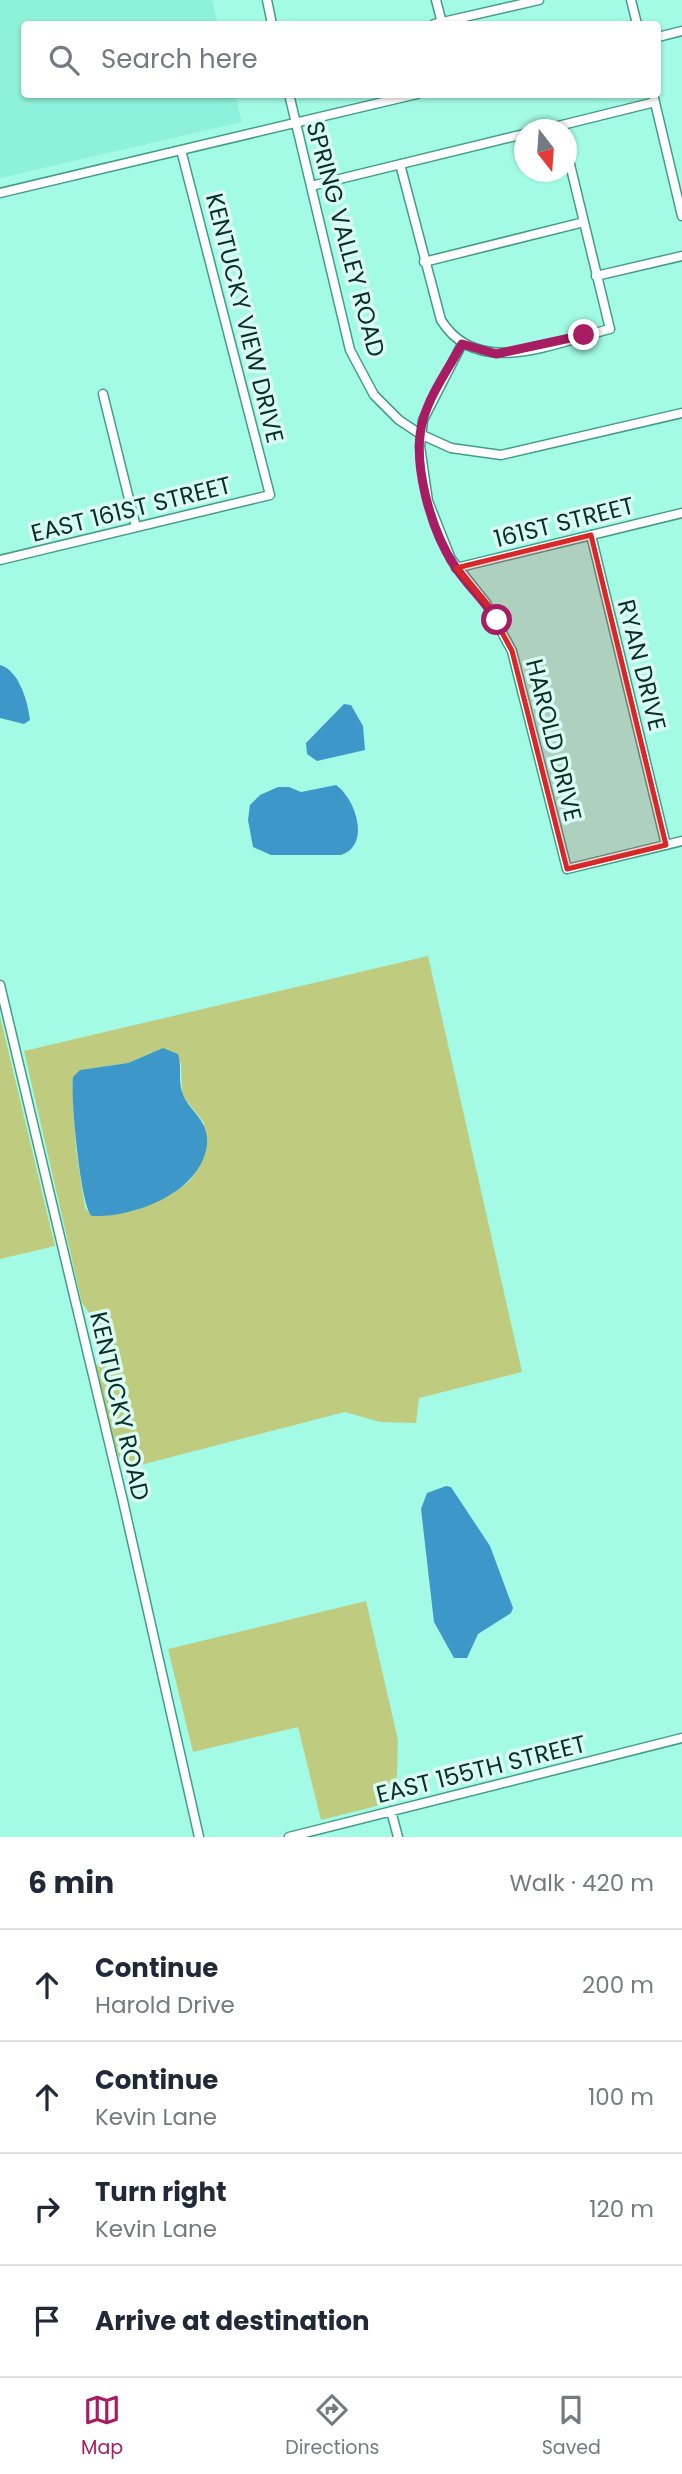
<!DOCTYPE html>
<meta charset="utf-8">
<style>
:root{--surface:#fff;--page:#f2f2f3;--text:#1f2937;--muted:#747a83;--line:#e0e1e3;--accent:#a71c62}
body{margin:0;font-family:Poppins,sans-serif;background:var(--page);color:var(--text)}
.compass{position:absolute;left:514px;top:119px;width:63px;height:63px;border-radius:50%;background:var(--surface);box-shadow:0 2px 5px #0004;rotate:163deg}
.stop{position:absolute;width:21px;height:21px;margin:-16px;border:5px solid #a71c62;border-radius:50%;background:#fff}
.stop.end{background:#a71c62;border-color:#fff;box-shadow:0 2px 7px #0008}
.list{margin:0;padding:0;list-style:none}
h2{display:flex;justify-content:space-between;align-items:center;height:91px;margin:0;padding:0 28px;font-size:30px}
h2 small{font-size:23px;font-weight:400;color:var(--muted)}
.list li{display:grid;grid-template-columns:46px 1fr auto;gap:21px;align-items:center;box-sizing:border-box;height:112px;padding:0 28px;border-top:2px solid var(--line)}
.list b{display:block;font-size:26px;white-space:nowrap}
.list p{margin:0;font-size:23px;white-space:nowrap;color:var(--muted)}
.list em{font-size:23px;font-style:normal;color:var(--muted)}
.icon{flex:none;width:38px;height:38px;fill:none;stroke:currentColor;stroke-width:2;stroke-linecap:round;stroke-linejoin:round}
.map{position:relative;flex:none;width:682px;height:1837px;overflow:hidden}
.search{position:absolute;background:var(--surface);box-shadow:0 2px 5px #0004;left:21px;right:21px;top:21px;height:77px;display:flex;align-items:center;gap:18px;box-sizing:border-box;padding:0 24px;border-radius:7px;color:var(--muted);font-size:26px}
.sheet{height:539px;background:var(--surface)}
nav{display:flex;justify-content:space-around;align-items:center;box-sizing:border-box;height:98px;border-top:2px solid var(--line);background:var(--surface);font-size:19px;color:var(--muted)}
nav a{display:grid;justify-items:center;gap:4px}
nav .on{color:var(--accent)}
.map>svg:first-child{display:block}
.built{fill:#8ef1d9}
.green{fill:#bfcc7f;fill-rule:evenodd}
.water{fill:#3d97c9}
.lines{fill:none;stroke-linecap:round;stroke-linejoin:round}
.minor-casing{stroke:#439c89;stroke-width:11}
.minor{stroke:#fff;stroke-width:8}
.route{stroke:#a71c62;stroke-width:9}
.marked{fill:#d62828;fill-opacity:0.2;stroke:#d62828;stroke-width:5;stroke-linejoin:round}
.labels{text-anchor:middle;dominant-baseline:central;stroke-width:7;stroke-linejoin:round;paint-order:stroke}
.street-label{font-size:24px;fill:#093028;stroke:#dbfcf3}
</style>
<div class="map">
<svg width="682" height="1837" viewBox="0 0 682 1837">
<rect width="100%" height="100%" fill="#a3fbe5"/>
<!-- built -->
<path class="built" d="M0,0h212l6,24h-194v70l211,1 7,27 -242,56z"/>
<!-- green -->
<path class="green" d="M428,956l94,416 -103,26 -3,25 -36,-1 -35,-10 -212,55 -9,-2 -7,-12 -21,-88 9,-5 -8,-36 -15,-21 -58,-252zM163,1048l18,15 1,32 22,28c-2,15 -1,37 -8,49 -15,26 -76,45 -104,44l-7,-8 -9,-59 -4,-67 8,-12 48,-7z
M0,1016l55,230 -55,13z
M366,1601l32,139 -2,61 -75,19 -23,-93 -105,25 -25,-103z"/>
<!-- water -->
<path class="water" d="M0,665c19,5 28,37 30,55l-6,4 -24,-6z
M344,704l7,1 12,21 2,24 -48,11 -10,-7 -1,-11z
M336,785c20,14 35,60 5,70h-70l-18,-8 -5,-27 2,-15 10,-10 18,-8h11l12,5z
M163,1048l15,6c4,13 0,25 4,38 6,19 27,27 25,52 -5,48 -73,74 -115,72 -11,-6 -22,-121 -19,-139l7,-7 48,-7z
M446,1486l5,1 39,59 23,62 -2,5 -33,21 -11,24h-13l-20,-36 -13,-113 6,-16z"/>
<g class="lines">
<!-- minor casing -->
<g class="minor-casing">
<path id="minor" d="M267,0l5,24
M436,0l6,23
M631,0l6,24
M434,24l105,-24
M658,37l24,-6
M289,94l61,256 24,45 25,25 21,14 31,14 50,7 181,-42
M653,94l29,122
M542,130l113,-28
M400,164l41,156c37,60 115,22 169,9l-44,-181
M311,186l213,-52
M0,193l417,-99
M424,262l160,-40
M596,276l86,-20
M462,344l-39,76 -3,26 8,55 23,58 35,44 26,48 55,218 115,-28
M103,394l33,133
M591,535l75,310
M0,560l270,-65 -89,-345
M456,568l226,-55
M0,985l123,516 76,336
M391,1811l7,26
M289,1837l393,-99"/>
</g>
<!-- minor -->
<use href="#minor" class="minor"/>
</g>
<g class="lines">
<!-- route -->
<path class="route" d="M497,620c-13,-20 -31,-36 -43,-55 -23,-35 -43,-103 -31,-145 7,-26 26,-52 39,-76l34,10 88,-19"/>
</g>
<!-- marked area -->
<path class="marked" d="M591,535l75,310 -99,24 -55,-218 -26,-48 -30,-35z"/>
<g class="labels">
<!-- street labels -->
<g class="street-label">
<text transform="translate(346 239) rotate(75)">SPRING VALLEY ROAD</text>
<text transform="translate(245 318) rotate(76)">KENTUCKY VIEW DRIVE</text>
<text transform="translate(131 509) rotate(-14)">EAST 161ST STREET</text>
<text transform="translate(564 522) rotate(-14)">161ST STREET</text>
<text transform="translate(642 665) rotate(76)">RYAN DRIVE</text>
<text transform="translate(554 740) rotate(76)">HAROLD DRIVE</text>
<text transform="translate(120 1406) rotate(77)">KENTUCKY ROAD</text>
<text transform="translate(481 1769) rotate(-14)">EAST 155TH STREET</text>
</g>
</g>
</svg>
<svg class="compass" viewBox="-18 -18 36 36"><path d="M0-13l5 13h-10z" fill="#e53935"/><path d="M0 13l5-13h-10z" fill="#747a83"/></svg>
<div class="stop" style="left:497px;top:620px"></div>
<div class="stop end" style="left:584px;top:335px"></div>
<div class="search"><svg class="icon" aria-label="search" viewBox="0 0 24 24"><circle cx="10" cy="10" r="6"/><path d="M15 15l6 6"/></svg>Search here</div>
</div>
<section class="sheet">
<h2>6 min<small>Walk · 420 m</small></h2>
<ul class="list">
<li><svg class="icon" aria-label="ahead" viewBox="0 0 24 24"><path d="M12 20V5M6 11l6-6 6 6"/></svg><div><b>Continue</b><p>Harold Drive</p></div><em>200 m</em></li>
<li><svg class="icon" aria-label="ahead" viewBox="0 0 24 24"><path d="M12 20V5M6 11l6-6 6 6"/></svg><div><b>Continue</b><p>Kevin Lane</p></div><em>100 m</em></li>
<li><svg class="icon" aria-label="right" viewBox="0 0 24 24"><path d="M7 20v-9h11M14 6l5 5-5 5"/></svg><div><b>Turn right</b><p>Kevin Lane</p></div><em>120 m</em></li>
<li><svg class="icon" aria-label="arrive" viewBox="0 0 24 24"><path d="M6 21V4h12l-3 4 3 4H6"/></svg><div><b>Arrive at destination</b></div></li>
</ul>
</section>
<nav>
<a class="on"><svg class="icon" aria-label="map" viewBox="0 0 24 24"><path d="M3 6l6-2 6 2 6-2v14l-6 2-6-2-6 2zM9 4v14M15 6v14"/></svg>Map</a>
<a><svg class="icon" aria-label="directions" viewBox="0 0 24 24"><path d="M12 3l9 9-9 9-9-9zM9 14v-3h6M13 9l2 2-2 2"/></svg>Directions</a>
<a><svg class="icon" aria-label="saved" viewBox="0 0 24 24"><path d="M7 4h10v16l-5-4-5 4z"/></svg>Saved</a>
</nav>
